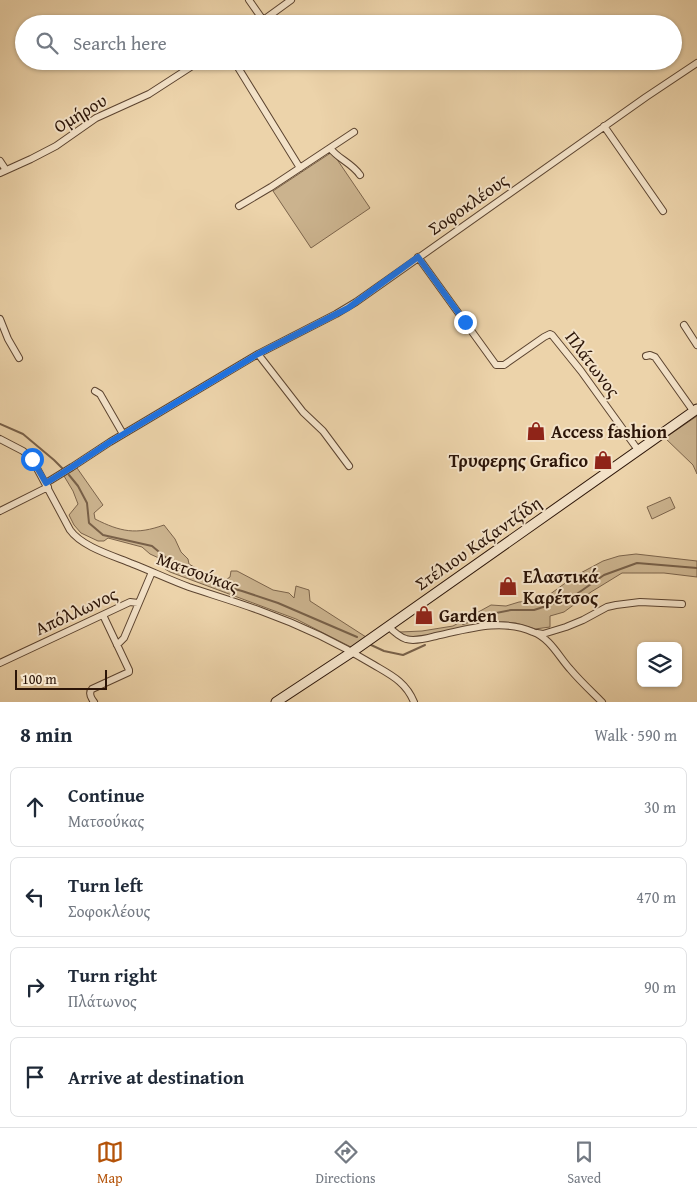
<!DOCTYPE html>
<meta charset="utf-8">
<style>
:root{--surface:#fff;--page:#f2f2f3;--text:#1f2937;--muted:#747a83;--line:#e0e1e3;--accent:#b45309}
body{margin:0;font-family:"Gentium Book Plus",serif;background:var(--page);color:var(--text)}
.controls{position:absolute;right:15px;bottom:15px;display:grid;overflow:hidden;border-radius:8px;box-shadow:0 1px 4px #0004}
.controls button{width:45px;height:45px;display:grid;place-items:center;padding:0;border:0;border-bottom:1px solid var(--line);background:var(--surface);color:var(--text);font:25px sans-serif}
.scale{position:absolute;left:15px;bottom:12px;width:92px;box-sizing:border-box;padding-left:5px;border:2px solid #2c1508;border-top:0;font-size:14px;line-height:18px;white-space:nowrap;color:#2c1508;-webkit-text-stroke:4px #f3e2c8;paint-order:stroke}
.stop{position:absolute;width:15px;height:15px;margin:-11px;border:4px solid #1a73e8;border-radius:50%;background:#fff}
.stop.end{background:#1a73e8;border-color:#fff;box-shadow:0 1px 5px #0008}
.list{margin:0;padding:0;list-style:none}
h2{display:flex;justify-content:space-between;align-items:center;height:65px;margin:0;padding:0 20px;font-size:21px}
h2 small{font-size:16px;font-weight:400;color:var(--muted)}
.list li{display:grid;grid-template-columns:32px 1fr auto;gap:15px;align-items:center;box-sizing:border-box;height:80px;margin:0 10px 10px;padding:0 10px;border:1px solid var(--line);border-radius:8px}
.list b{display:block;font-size:19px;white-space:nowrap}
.list p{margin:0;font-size:16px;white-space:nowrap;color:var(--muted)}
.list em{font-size:16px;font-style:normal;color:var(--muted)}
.icon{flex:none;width:28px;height:28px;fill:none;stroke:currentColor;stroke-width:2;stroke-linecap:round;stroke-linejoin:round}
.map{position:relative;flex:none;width:697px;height:702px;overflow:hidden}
.search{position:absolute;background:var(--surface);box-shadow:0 1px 4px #0004;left:15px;right:15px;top:15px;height:55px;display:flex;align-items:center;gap:12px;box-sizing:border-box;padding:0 18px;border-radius:28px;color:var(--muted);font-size:19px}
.sheet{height:425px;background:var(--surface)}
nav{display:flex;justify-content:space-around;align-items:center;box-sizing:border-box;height:70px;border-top:1px solid var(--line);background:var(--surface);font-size:14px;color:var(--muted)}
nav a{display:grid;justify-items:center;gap:2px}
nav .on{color:var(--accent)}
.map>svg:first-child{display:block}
.green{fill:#cbb38e;stroke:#7c644b}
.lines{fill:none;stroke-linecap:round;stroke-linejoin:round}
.stream{stroke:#786048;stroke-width:2}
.minor-casing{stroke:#5c4430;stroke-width:8}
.secondary-casing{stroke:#2c1508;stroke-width:11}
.minor{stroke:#f3e2c8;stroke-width:6}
.secondary{stroke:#f3e2c8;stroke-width:9}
.route{stroke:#1a73e8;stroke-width:6}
.labels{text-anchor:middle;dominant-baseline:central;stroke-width:4;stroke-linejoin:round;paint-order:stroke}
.street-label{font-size:18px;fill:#2c1508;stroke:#f3e2c8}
.poi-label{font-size:18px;font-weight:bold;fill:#2c1508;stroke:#f3e2c8;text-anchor:start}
</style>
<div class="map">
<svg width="697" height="702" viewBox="0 0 697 702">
<rect width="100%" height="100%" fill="#ecd3aa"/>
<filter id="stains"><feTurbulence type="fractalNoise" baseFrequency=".004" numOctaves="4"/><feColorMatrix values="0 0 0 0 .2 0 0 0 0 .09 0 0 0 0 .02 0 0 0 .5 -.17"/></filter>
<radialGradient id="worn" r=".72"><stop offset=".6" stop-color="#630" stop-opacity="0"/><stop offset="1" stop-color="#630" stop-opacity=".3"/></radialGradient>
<!-- green -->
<path class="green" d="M332,152l38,56 -59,40 -38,-57z
M697,416v58l-4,-9 -28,-27z
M77,468l26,37 -9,8 1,6c26,13 41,16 69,6l11,14 6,13 7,7 1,5c11,7 23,13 35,17l6,-4 1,-6h6l36,19 16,3 5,5 2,-12 13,4 1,11 56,36 -15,10 -55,-28 -126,-47 -5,-3 -4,-10 -11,-5 -8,-7 -34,-9 -4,3h-6l-17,-8 -7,-8 -5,-10 9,-11 -5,-13 -9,-15z
M670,497l5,11 -23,11 -5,-12z
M636,554l61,7v16l-33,-4h-42l-31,19 -27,20 -14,4v11l-15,2 -19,-6 -12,-1 -18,1 -58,12 -20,2 -6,-2 -2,-3 22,-1 31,-5 38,-21 15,1 13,-4 23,-2 33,-24 28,-15 16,-5z"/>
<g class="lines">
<!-- stream -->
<path class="stream" d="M0,424l23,10 31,26 8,8
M69,475l9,11 9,17 2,20 14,12 49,11 30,25 27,11 33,9 36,12 79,34
M463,624l23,-9 25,-5h23l37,-12 33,-23 33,-12 60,5
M369,644l15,7 19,4 22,-10"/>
<!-- minor casing -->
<g class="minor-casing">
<path id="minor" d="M249,0l14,20
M258,24l33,-24
M234,61l66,107
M604,126l59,85
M330,148c8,11 22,15 30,27
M0,161l6,9
M0,173l31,-14 25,-13 40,-28 53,-24 51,-33
M239,206l32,-19 83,-55
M418,257l78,108h8l40,-28 6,-3 2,1 29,36 57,79
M0,319l8,20 11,19
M684,325l13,20
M258,354l45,58 20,19 26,35
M646,356l4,-1 5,2 39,55
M95,391l5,3 23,40
M0,439l23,12 9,8 38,71c12,17 44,26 63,34 18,7 37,16 56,23 24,8 48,15 72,24 39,14 77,32 113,54 17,10 32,17 40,37
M46,483l26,-16 38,-25 148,-88 78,-40 20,-12 290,-205 51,-34
M0,511l48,-24
M388,626c5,5 11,11 18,13 9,3 22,-1 30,-3 32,-7 66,-18 97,-4 17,6 26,25 37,37 10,12 21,22 32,33
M537,633l6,1 23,-7 17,-7 24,-13 9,-2 24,-3 42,2
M117,645l7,-7 28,-66
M0,663l130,-61 8,1
M94,702c-3,-4 -6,-9 -2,-13l37,-17v-2l-26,-55"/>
</g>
<!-- secondary casing -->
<g class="secondary-casing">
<path id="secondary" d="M276,702l76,-50 345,-243"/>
</g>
<!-- minor -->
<use href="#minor" class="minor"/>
<!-- secondary -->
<use href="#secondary" class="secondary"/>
</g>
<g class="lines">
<!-- route -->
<path class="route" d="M32,459l14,24 26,-16 38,-25 148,-88 90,-46 70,-51 47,65"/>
</g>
<!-- icons -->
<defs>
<g id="shop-bare" transform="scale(1.5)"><path d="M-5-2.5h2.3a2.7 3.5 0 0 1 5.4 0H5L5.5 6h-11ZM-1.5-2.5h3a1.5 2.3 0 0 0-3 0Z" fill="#8f2418" stroke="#f3e2c8" stroke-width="2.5" paint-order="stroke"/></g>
</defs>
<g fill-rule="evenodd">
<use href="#shop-bare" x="536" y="431"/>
<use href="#shop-bare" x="603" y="460"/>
<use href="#shop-bare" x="508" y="586"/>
<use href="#shop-bare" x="424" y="615"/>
</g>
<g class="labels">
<!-- street labels -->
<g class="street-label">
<text transform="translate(80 113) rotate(-31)">Ομήρου</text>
<text transform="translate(468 204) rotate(-35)">Σοφοκλέους</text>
<text transform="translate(593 364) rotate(53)">Πλάτωνος</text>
<text transform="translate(478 543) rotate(-35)">Στέλιου Καζαντζίδη</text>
<text transform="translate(198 572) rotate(20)">Ματσούκας</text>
<text transform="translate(76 611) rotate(-25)">Απόλλωνος</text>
</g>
<!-- poi labels -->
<g class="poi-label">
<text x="551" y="431">Access fashion</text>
<text x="588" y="460" text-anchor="end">Τρυφερης Grafico</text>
<text x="523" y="576">Ελαστικά<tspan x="523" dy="21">Καρέτσος</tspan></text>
<text x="439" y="615">Garden</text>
</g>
</g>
<rect width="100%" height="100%" filter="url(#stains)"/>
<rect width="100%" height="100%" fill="url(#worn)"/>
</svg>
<div class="controls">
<button><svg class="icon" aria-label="layers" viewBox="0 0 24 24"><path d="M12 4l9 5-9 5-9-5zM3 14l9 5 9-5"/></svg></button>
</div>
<div class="scale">100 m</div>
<div class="stop" style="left:32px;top:459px"></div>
<div class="stop end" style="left:465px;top:322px"></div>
<div class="search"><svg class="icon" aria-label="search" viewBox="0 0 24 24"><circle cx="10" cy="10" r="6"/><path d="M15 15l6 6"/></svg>Search here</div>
</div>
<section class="sheet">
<h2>8 min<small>Walk · 590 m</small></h2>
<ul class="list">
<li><svg class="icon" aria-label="ahead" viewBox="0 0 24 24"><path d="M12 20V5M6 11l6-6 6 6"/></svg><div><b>Continue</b><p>Ματσούκας</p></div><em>30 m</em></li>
<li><svg class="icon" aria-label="left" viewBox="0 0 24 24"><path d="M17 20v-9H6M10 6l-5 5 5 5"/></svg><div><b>Turn left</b><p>Σοφοκλέους</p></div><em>470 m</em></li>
<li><svg class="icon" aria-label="right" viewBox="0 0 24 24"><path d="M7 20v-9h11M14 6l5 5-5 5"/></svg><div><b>Turn right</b><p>Πλάτωνος</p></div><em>90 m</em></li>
<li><svg class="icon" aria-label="arrive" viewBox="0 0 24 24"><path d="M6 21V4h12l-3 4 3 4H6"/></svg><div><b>Arrive at destination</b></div></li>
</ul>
</section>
<nav>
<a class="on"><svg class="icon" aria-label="map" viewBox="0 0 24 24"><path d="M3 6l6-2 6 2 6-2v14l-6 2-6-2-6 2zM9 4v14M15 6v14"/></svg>Map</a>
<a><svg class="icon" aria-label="directions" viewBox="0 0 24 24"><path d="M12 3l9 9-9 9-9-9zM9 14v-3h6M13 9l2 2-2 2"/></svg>Directions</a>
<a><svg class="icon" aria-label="saved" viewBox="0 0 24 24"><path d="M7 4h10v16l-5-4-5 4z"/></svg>Saved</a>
</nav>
